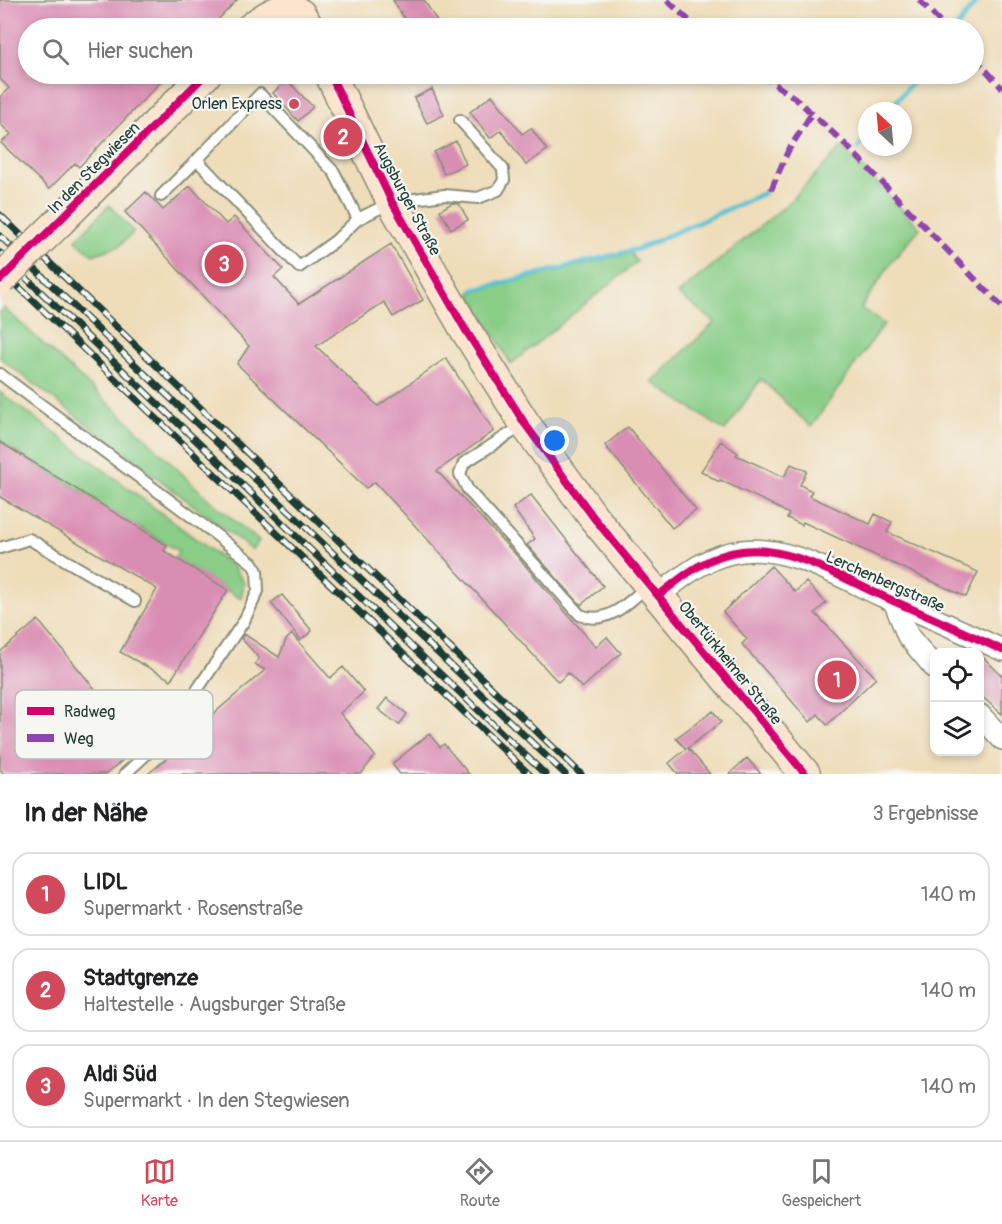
<!DOCTYPE html>
<html lang="de">
<meta charset="utf-8">
<style>
:root{--surface:#fff;--page:#f6f6f6;--text:#202124;--muted:#757577;--line:#e0e0e0;--accent:#d1495b}
body{margin:0;font-family:Pangolin,sans-serif;background:var(--page);color:var(--text)}
.controls{position:absolute;right:18px;bottom:18px;display:grid;overflow:hidden;border-radius:12px;box-shadow:0 3px 9px #0003}
.controls button{width:54px;height:54px;display:grid;place-items:center;padding:0;border:0;border-bottom:2px solid var(--line);background:var(--surface);color:var(--text);font:30px sans-serif}
.compass{position:absolute;left:858px;top:102px;width:54px;height:54px;border-radius:50%;background:var(--surface);box-shadow:0 3px 9px #0003;rotate:334deg}
.you{position:absolute;left:555px;top:441px;width:21px;height:21px;margin:-15px;border:4px solid #fff;border-radius:50%;background:#1a73e8;box-shadow:0 0 0 9px #1a73e833}
.badge{display:grid;place-items:center;width:39px;height:39px;border-radius:50%;background:var(--accent);color:#fff;font-size:20px;font-weight:700}
.pin{position:absolute;translate:-50% -50%;border:3px solid #fff;box-shadow:0 2px 6px #0006}
.list{margin:0;padding:0;list-style:none}
h2{display:flex;justify-content:space-between;align-items:center;height:78px;margin:0;padding:0 24px;font-size:26px}
h2 small{font-size:20px;font-weight:400;color:var(--muted)}
.list li{display:grid;grid-template-columns:39px 1fr auto;gap:18px;align-items:center;box-sizing:border-box;height:84px;margin:0 12px 12px;padding:0 12px;border:2px solid var(--line);border-radius:18px}
.list b{display:block;font-size:22px;white-space:nowrap}
.list p{margin:0;font-size:20px;white-space:nowrap;color:var(--muted)}
.list em{font-size:20px;font-style:normal;color:var(--muted)}
.icon{flex:none;width:33px;height:33px;fill:none;stroke:currentColor;stroke-width:2;stroke-linecap:round;stroke-linejoin:round}
.map{position:relative;flex:none;width:1002px;height:774px;overflow:hidden}
.search{position:absolute;background:var(--surface);box-shadow:0 3px 9px #0003;left:18px;right:18px;top:18px;height:66px;display:flex;align-items:center;gap:15px;box-sizing:border-box;padding:0 21px;border-radius:33px;color:var(--muted);font-size:22px}
.sheet{height:366px;background:var(--surface)}
nav{display:flex;justify-content:space-around;align-items:center;box-sizing:border-box;height:84px;border-top:2px solid var(--line);background:var(--surface);font-size:16px;color:var(--muted)}
nav a{display:grid;justify-items:center;gap:3px}
nav .on{color:var(--accent)}
.map>svg:first-child{display:block}
.green{fill:#89cd87;stroke:#54855e;stroke-width:1.5}
.lines{fill:none;stroke-linecap:round;stroke-linejoin:round}
.stream{stroke:#58c2d3;stroke-width:5}
.building{fill:#da8db3}
.lane-casing{stroke:#878d77;stroke-width:14}
.street-casing{stroke:#878d77;stroke-width:24}
.secondary-casing{stroke:#878d77;stroke-width:33}
.lane{stroke:#fff;stroke-width:10}
.street{stroke:#fff;stroke-width:21}
.secondary{stroke:#fbe5cf;stroke-width:30}
.rail-casing{stroke:#1f3d34;stroke-width:7}
.rail{stroke:#f6f6f2;stroke-width:4.5;stroke-dasharray:14;stroke-linecap:butt}
.secondary-bridge-casing{stroke:#878d77;stroke-width:33;stroke-linecap:butt}
.secondary-bridge{stroke:#fbe5cf;stroke-width:30}
.quiet{stroke:#8e44ad;stroke-width:6;stroke-dasharray:12 6;stroke-linecap:butt}
.cycleway-casing{stroke:#f6f6f2;stroke-width:11}
.cycleway{stroke:#d6006c;stroke-width:8}
.poi-dot{fill:#d1495b;stroke:#f6f6f2;stroke-width:2}
.labels{text-anchor:middle;dominant-baseline:central;stroke-width:4.5;stroke-linejoin:round;paint-order:stroke}
.poi-label{font-size:16px;fill:#1f3d34;stroke:#f6f6f2;text-anchor:end}
.street-label{font-size:16px;fill:#1f3d34;stroke:#f6f6f2}
.key{fill:#f6f6f2;stroke:#b6beb9;stroke-width:1.5}
.key-label{font-size:16px;fill:#1f3d34}
</style>
<div class="map">
<svg width="1002" height="774" viewBox="0 0 1002 774">
<rect width="100%" height="100%" fill="#f6f6f2"/>
<filter id="ink" filterUnits="userSpaceOnUse"><feTurbulence type="fractalNoise" baseFrequency=".0167" numOctaves="2"/><feDisplacementMap in="SourceGraphic" scale="12" xChannelSelector="R" yChannelSelector="G"/><feConvolveMatrix kernelMatrix="1 2 1 2 8 2 1 2 1" color-interpolation-filters="sRGB"/></filter>
<filter id="wash" filterUnits="userSpaceOnUse"><feTurbulence type="fractalNoise" baseFrequency=".008" numOctaves="4" result="noise"/><feDisplacementMap in="SourceGraphic" scale="24" xChannelSelector="R" yChannelSelector="G"/><feGaussianBlur stdDeviation="1.35" result="paint"/><feColorMatrix in="noise" values="0 0 0 0 0 0 0 0 0 0 0 0 0 0 0 0 0 1.4 0 .05"/><feComposite in="paint" operator="in"/></filter>
<g filter="url(#wash)">
<rect width="100%" height="100%" fill="#efddba"/>
<!-- green -->
<path class="green" d="M842,147l78,81 -29,35 -30,45 23,16 -73,103 -50,-48 -36,52 -73,-49 63,-60 -37,-28 107,-88z
M109,205l25,27 -15,14 -26,9 -17,-15z
M630,253l7,9 -126,102 -41,-71z
M4,308l125,114 77,75 53,44 -7,9 -252,-192v-46z
M0,392l233,175 11,16 -3,16 -66,-41 4,-7 -84,-49 1,-2 -96,-58z"/>
<g class="lines">
<!-- stream -->
<path class="stream" d="M956,28l22,-28
M888,111l31,-37
M858,148l9,-11
M474,290l164,-41 126,-56"/>
</g>
<g id="blocks">
<!-- building -->
<path class="building" d="M0,0h237l-27,28h-182v46h140l-89,93 -4,-4 -26,26 -48,-46 10,-9 -11,-10v-27l9,-9 -9,-9z
M393,0h31l17,28h-31z
M287,80l26,27 -15,14 -25,-28z
M432,89l12,26 -17,8 -13,-25z
M492,95l30,39 9,-6 16,22 -21,15 -25,-35 -11,8 -20,-26z
M456,141l10,23 -22,10 -10,-22z
M190,186l36,38 8,-7 49,52 -9,8 25,27 92,-60 32,56 -30,17 -9,-15 -68,44 62,60 68,-48 48,73 -57,40 78,83 81,93 11,-10 14,16 -39,35 -14,-15 -10,9 -183,-200 -9,6 -129,-124 12,-18 -124,-134 21,-20 17,18z
M452,203l7,1 9,16 -17,9 -11,-19z
M628,427l68,83 -24,18 -67,-83z
M721,441l17,12 -2,2 48,22 7,-13 16,7 -7,14 12,6 -3,5 61,28 5,-10 17,8 -5,10 91,40 -12,25 -163,-75 -1,3 -15,-7 2,-4 -18,-10 -51,-24 -1,2 -18,-11z
M0,442l167,103 -3,6 64,39 -57,90 -51,-28 37,-63 -157,-92z
M531,495l72,91 -22,19 -54,-60 8,-6 -22,-31z
M771,566l24,26 11,-10 20,21 -11,10 61,65 -49,47 -9,-11 -8,8 -68,-78 5,-5 -24,-27z
M282,595l30,36 -11,9 -30,-37z
M38,620l103,125 -35,29h-102l-4,-5v-117z
M244,634l35,23 7,-17 6,-6 38,44 13,-11 21,25 -24,21 35,43 -14,18h-213l60,-50 -2,-4 59,-50 -10,-6 4,-6 -18,-20z
M980,654l22,22v38l-22,-19z
M387,698l20,16 -8,11 -21,-16z
M713,711l8,11 -33,26 22,26h-32l-9,-11 17,-14 -10,-11z
M429,734l11,13 4,-3 25,30h-69l-8,-10z
M747,758l14,16h-32z"/>
</g>
</g>
<g filter="url(#ink)">
<use href="#blocks" fill-opacity="0" stroke="#878d77" stroke-width="1.5"/>
<g class="lines">
<!-- lane casing -->
<g class="lane-casing">
<path id="lane" d="M161,196l36,-36
M358,219l-24,-47 -74,-78 -63,66 102,107 36,-26 23,-22 34,-17 52,-7 34,3 20,-8 6,-10 -1,-11 -43,-49
M0,374l211,157 41,32 5,8 1,20 -14,30 -79,116 -40,37
M522,426l-58,37 -4,11 8,16 112,125c27,11 50,-13 68,-30
M0,548l29,-9 106,62"/>
</g>
<!-- street casing -->
<g class="street-casing">
<path id="street" d="M658,596c26,-21 50,-41 84,-45 47,-6 96,25 138,44 41,18 82,36 122,55
M894,601l14,35 26,31
M980,715l22,24"/>
</g>
<!-- secondary casing -->
<g class="secondary-casing">
<path id="secondary" d="M251,28c15,-11 29,-24 49,-14l9,14
M330,74l62,128 73,127 60,95 69,94 211,256
M59,222l147,-148"/>
</g>
<!-- lane -->
<use href="#lane" class="lane"/>
<!-- street -->
<use href="#street" class="street"/>
<!-- secondary -->
<use href="#secondary" class="secondary"/>
<!-- rail casing -->
<g class="rail-casing">
<path id="rail" d="M0,215l581,559
M0,236l565,538
M0,253l545,521
M0,269l529,505"/>
</g>
<!-- rail -->
<use href="#rail" class="rail"/>
<!-- secondary-bridge casing -->
<g class="secondary-bridge-casing">
<path id="secondary-bridge" d="M0,280l59,-58"/>
</g>
<!-- secondary-bridge -->
<use href="#secondary-bridge" class="secondary-bridge"/>
<!-- quiet -->
<path class="quiet" d="M667,0l30,28
M919,0l27,28
M974,57l28,31
M760,74l35,24 50,46 157,163
M771,190l17,-39 24,-38"/>
<!-- cycleway casing -->
<g class="cycleway-casing">
<path id="cycleway" d="M330,74l62,128 73,127 60,95 69,94 211,256
M0,280l206,-206
M658,596c26,-21 50,-41 84,-45 47,-6 96,25 138,44 41,18 82,36 122,55"/>
</g>
<!-- cycleway -->
<use href="#cycleway" class="cycleway"/>
</g>
</g>
<!-- markers -->
<circle class="poi-dot" cx="294" cy="104" r="6"/>
<g class="labels">
<!-- poi labels -->
<g class="poi-label">
<text x="282" y="104">Orlen Express</text>
</g>
<!-- street labels -->
<g class="street-label">
<text transform="translate(94 168) rotate(-45)">In den Stegwiesen</text>
<text transform="translate(407 199) rotate(62)">Augsburger Straße</text>
<text transform="translate(885 582) rotate(24)">Lerchenbergstraße</text>
<text transform="translate(730 663) rotate(51)">Obertürkheimer Straße</text>
</g>
</g>
<!-- legend -->
<rect x="15" y="690" width="198" height="69" rx="9" class="key"/>
<rect x="27" y="707" width="27" height="8" fill="#d6006c"/>
<rect x="27" y="734" width="27" height="8" fill="#8e44ad"/>
<g class="key-label">
<text x="64" y="717">Radweg</text>
<text x="64" y="744">Weg</text>
</g>
</svg>
<div class="controls">
<button><svg class="icon" aria-label="locate" viewBox="0 0 24 24"><circle cx="12" cy="12" r="6"/><path d="M12 2v4M12 18v4M2 12h4M18 12h4"/></svg></button>
<button><svg class="icon" aria-label="layers" viewBox="0 0 24 24"><path d="M12 4l9 5-9 5-9-5zM3 14l9 5 9-5"/></svg></button>
</div>
<svg class="compass" viewBox="-18 -18 36 36"><path d="M0-13l5 13h-10z" fill="#e53935"/><path d="M0 13l5-13h-10z" fill="#757577"/></svg>
<div class="you"></div>
<div class="pin badge" style="left:837px;top:680px">1</div>
<div class="pin badge" style="left:343px;top:137px">2</div>
<div class="pin badge" style="left:224px;top:264px">3</div>
<div class="search"><svg class="icon" aria-label="search" viewBox="0 0 24 24"><circle cx="10" cy="10" r="6"/><path d="M15 15l6 6"/></svg>Hier suchen</div>
</div>
<section class="sheet">
<h2>In der Nähe<small>3 Ergebnisse</small></h2>
<ul class="list">
<li><span class="badge">1</span><div><b>LIDL</b><p>Supermarkt · Rosenstraße</p></div><em>140 m</em></li>
<li><span class="badge">2</span><div><b>Stadtgrenze</b><p>Haltestelle · Augsburger Straße</p></div><em>140 m</em></li>
<li><span class="badge">3</span><div><b>Aldi Süd</b><p>Supermarkt · In den Stegwiesen</p></div><em>140 m</em></li>
</ul>
</section>
<nav>
<a class="on"><svg class="icon" aria-label="map" viewBox="0 0 24 24"><path d="M3 6l6-2 6 2 6-2v14l-6 2-6-2-6 2zM9 4v14M15 6v14"/></svg>Karte</a>
<a><svg class="icon" aria-label="directions" viewBox="0 0 24 24"><path d="M12 3l9 9-9 9-9-9zM9 14v-3h6M13 9l2 2-2 2"/></svg>Route</a>
<a><svg class="icon" aria-label="saved" viewBox="0 0 24 24"><path d="M7 4h10v16l-5-4-5 4z"/></svg>Gespeichert</a>
</nav>
